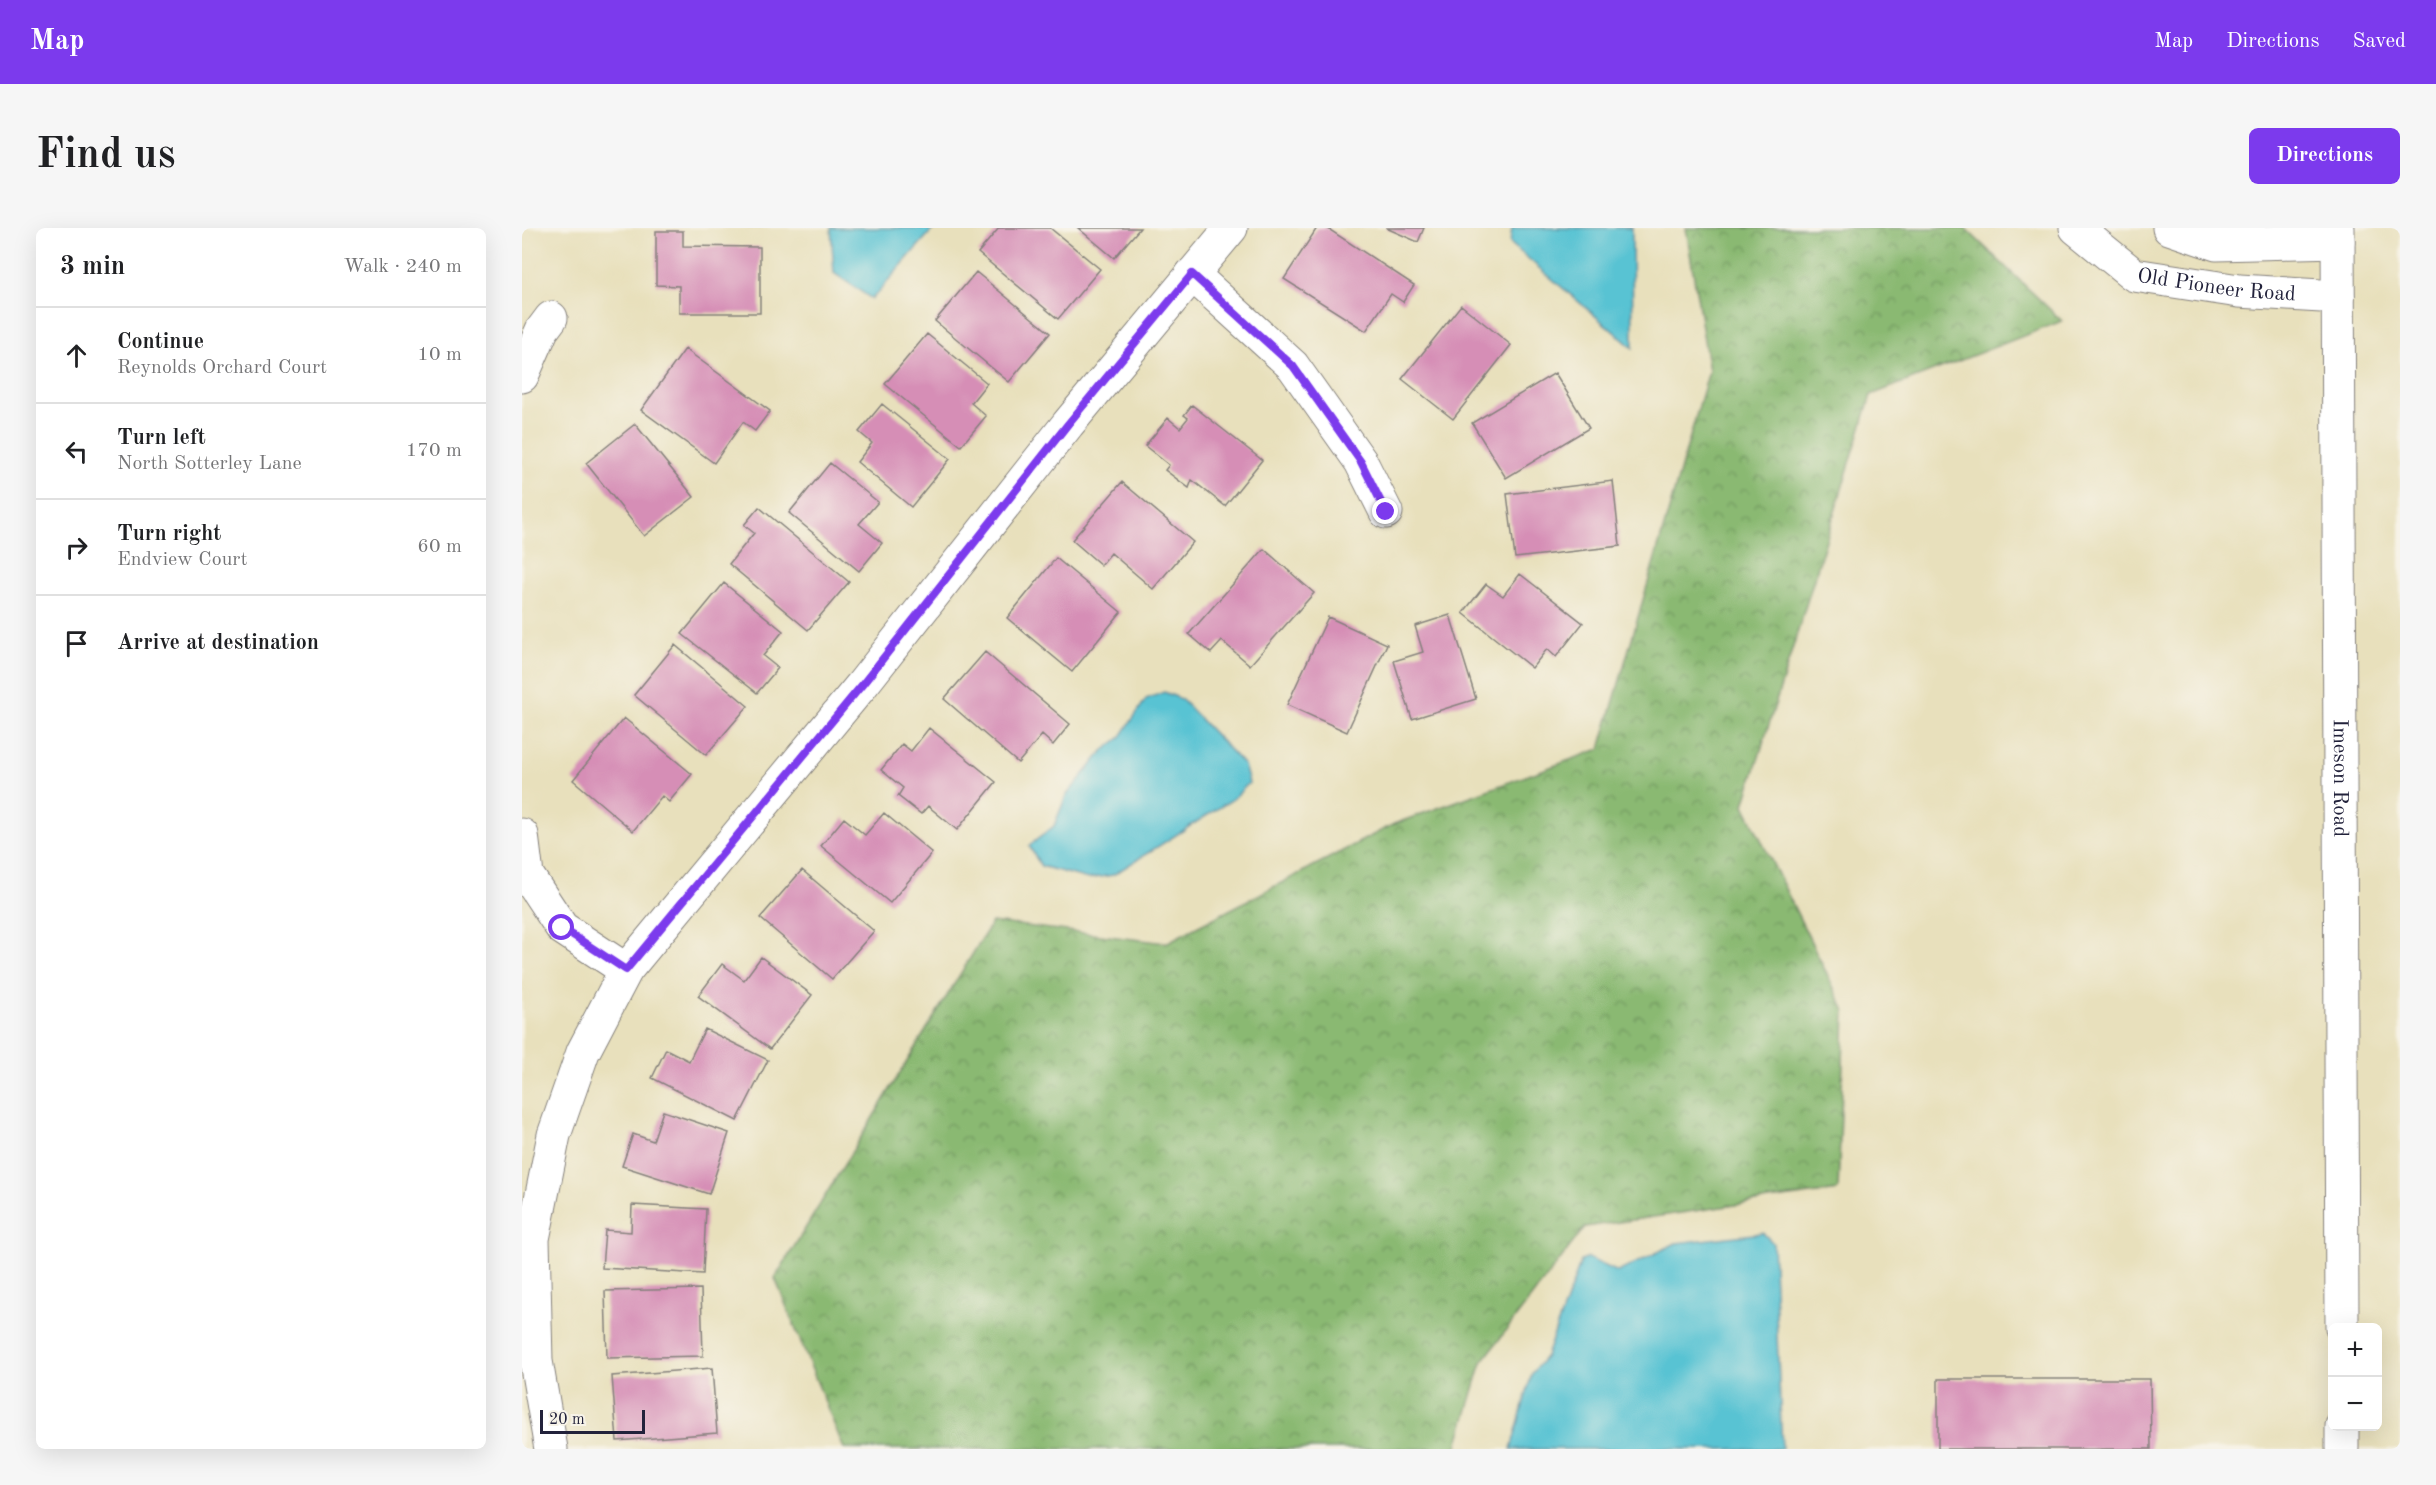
<!DOCTYPE html>
<meta charset="utf-8">
<style>
:root{--surface:#fff;--page:#f6f6f6;--text:#202124;--muted:#757577;--line:#e0e0e0;--accent:#7c3aed}
body{margin:0;font-family:"Old Standard TT",serif;background:var(--page);color:var(--text)}
.controls{position:absolute;right:18px;bottom:18px;display:grid;overflow:hidden;border-radius:9px;box-shadow:0 6px 24px #0002}
.controls button{width:54px;height:54px;display:grid;place-items:center;padding:0;border:0;border-bottom:2px solid var(--line);background:var(--surface);color:var(--text);font:30px sans-serif}
.scale{position:absolute;left:18px;bottom:15px;width:105px;box-sizing:border-box;padding-left:6px;border:3px solid #22223b;border-top:0;font-size:16px;line-height:21px;white-space:nowrap;color:#22223b;-webkit-text-stroke:4px #f7f3e8;paint-order:stroke}
.stop{position:absolute;width:18px;height:18px;margin:-14px;border:4px solid #7c3aed;border-radius:50%;background:#fff}
.stop.end{background:#7c3aed;border-color:#fff;box-shadow:0 2px 6px #0008}
.list{margin:0;padding:0;list-style:none}
h2{display:flex;justify-content:space-between;align-items:center;height:78px;margin:0;padding:0 24px;font-size:26px}
h2 small{font-size:20px;font-weight:400;color:var(--muted)}
.list li{display:grid;grid-template-columns:39px 1fr auto;gap:18px;align-items:center;box-sizing:border-box;height:96px;padding:0 24px;border-top:2px solid var(--line)}
.list b{display:block;font-size:22px;white-space:nowrap}
.list p{margin:0;font-size:20px;white-space:nowrap;color:var(--muted)}
.list em{font-size:20px;font-style:normal;color:var(--muted)}
.icon{flex:none;width:33px;height:33px;fill:none;stroke:currentColor;stroke-width:2;stroke-linecap:round;stroke-linejoin:round}
.map{position:relative;flex:none;width:1878px;height:1221px;overflow:hidden;border-radius:9px}
header{display:flex;align-items:center;gap:36px;box-sizing:border-box;height:84px;padding:0 30px;background:var(--accent);color:#fff}
header strong{font-size:28px}
nav{display:flex;gap:33px;margin-inline-start:auto;font-size:21px}
.intro{display:flex;align-items:center;justify-content:space-between;box-sizing:border-box;height:144px;padding:0 36px}
h1{margin:0;font-size:42px}
.button{padding:15px 27px;border-radius:9px;background:var(--accent);color:#fff;font-size:21px;font-weight:700}
main{display:flex;gap:36px;padding:0 36px}
aside{flex:1;background:var(--surface);border-radius:9px;box-shadow:0 6px 24px #0002}
.map>svg:first-child{display:block}
.forest{fill:url(#forest-crowns);stroke:#566e56;stroke-width:1.5}
.water{fill:#58c3d3;stroke:#3d7287;stroke-width:1.5}
.building{fill:#d68eb6}
.lines{fill:none;stroke-linecap:round;stroke-linejoin:round}
.minor-casing{stroke:#85817c;stroke-width:35}
.minor{stroke:#fff;stroke-width:33}
.route{stroke:#7c3aed;stroke-width:8}
.labels{text-anchor:middle;dominant-baseline:central;stroke-width:4.5;stroke-linejoin:round;paint-order:stroke}
.street-label{font-size:21px;fill:#22223b;stroke:#f7f3e8}
</style>
<header>
<strong>Map</strong>
<nav><a>Map</a><a>Directions</a><a>Saved</a></nav>
</header>
<div class="intro"><h1>Find us</h1><a class="button">Directions</a></div>
<main>
<aside>
<h2>3 min<small>Walk · 240 m</small></h2>
<ul class="list">
<li><svg class="icon" aria-label="ahead" viewBox="0 0 24 24"><path d="M12 20V5M6 11l6-6 6 6"/></svg><div><b>Continue</b><p>Reynolds Orchard Court</p></div><em>10 m</em></li>
<li><svg class="icon" aria-label="left" viewBox="0 0 24 24"><path d="M17 20v-9H6M10 6l-5 5 5 5"/></svg><div><b>Turn left</b><p>North Sotterley Lane</p></div><em>170 m</em></li>
<li><svg class="icon" aria-label="right" viewBox="0 0 24 24"><path d="M7 20v-9h11M14 6l5 5-5 5"/></svg><div><b>Turn right</b><p>Endview Court</p></div><em>60 m</em></li>
<li><svg class="icon" aria-label="arrive" viewBox="0 0 24 24"><path d="M6 21V4h12l-3 4 3 4H6"/></svg><div><b>Arrive at destination</b></div></li>
</ul>
</aside>
<div class="map">
<svg width="1878" height="1221" viewBox="0 0 1878 1221">
<defs>
<pattern id="forest-crowns" width="20" height="18" patternUnits="userSpaceOnUse" patternTransform="scale(1.5)"><rect width="20" height="18" fill="#8ab972"/><path d="M2 6a3 3 0 1 1 6 0M12 15a3 3 0 1 1 6 0" fill="none" stroke="#70965f"/></pattern>
</defs>
<rect width="100%" height="100%" fill="#f7f3e8"/>
<filter id="ink" filterUnits="userSpaceOnUse"><feTurbulence type="fractalNoise" baseFrequency=".0167" numOctaves="2"/><feDisplacementMap in="SourceGraphic" scale="12" xChannelSelector="R" yChannelSelector="G"/><feConvolveMatrix kernelMatrix="1 2 1 2 8 2 1 2 1" color-interpolation-filters="sRGB"/></filter>
<filter id="wash" filterUnits="userSpaceOnUse"><feTurbulence type="fractalNoise" baseFrequency=".008" numOctaves="4" result="noise"/><feDisplacementMap in="SourceGraphic" scale="24" xChannelSelector="R" yChannelSelector="G"/><feGaussianBlur stdDeviation="1.35" result="paint"/><feColorMatrix in="noise" values="0 0 0 0 0 0 0 0 0 0 0 0 0 0 0 0 0 1.4 0 .05"/><feComposite in="paint" operator="in"/></filter>
<g filter="url(#wash)">
<rect width="100%" height="100%" fill="#e8e0bc"/>
<!-- forest -->
<path class="forest" d="M1164,0h279l97,93 -191,74 -127,410 101,206 -7,179 -253,37 -103,135 -26,87h-612l-69,-171 217,-356 174,21 228,-119 206,-75 109,-378z"/>
<!-- water -->
<path class="water" d="M309,0h103l-62,71 -38,-26z
M990,0h120l1,120 -123,-105z
M642,464l17,7 63,66 5,18 -16,16 -120,76 -25,4 -47,-13 -12,-20 25,-20 12,-30 37,-45 17,-13 26,-39z
M1241,1005l10,10 9,206h-271l21,-76 14,-17 35,-95 7,-3 30,14 58,-29z"/>
<g id="blocks">
<!-- building -->
<path class="building" d="M477,0h51l50,41 -42,50 -80,-66z
M556,0h62l-26,30z
M795,0h10l87,57 -11,17 -12,-8 -25,37 -82,-52z
M864,0h38l-6,14z
M134,3h27v15l77,1v66h-81v-27l-23,-1z
M454,44l74,61 -41,49 -74,-61z
M939,77l50,40 -58,74 -51,-40z
M405,106l60,49 -16,20 15,13 -25,30 -76,-62z
M163,121l85,62 -15,20 -12,-9 -29,41 -73,-53z
M1033,145l34,55 -83,50 -34,-55z
M360,176l68,55 -39,48 -54,-45 15,-19 -13,-11z
M670,177l70,55 -37,46 -33,-26 -3,8 -24,-18 4,-5 -24,-19 23,-28 12,10 8,-10 -4,-3z
M113,196l59,73 -50,39 -58,-73z
M308,235l48,39 -19,22 23,19 -23,28 -70,-58z
M1091,253l7,65 -105,12 -8,-64z
M600,254l71,60 -40,47 -42,-36 -10,12 -29,-25z
M237,279l90,75 -41,48 -79,-66 25,-31 -10,-8z
M742,321l50,44 -64,72 -28,-24 -11,12 -22,-19z
M534,330l65,54 -49,60 -65,-54z
M998,346l63,49 -27,34 -9,-8 -15,19 -69,-55 23,-29 17,12z
M202,355l59,48 -20,25 15,12 -21,25 -75,-59z
M928,387l26,84 -64,20 -18,-58 29,-9 -8,-26z
M806,389l59,27 -40,88 -60,-27z
M153,417l73,61 -42,49 -72,-60z
M463,424l85,72 -17,21 -11,-10 -24,28 -74,-64z
M102,490l68,56 -23,28 -7,-6 -29,35 -60,-51z
M407,500l67,54 -39,48 -29,-24 -7,8 -23,-18 5,-8 -22,-18 21,-26 9,7z
M362,585l48,40 -42,50 -69,-57 23,-28 21,17z
M280,642l72,61 -42,48 -72,-61z
M239,729l51,38 -42,54 -72,-53 24,-32 22,16z
M183,801l63,31 -31,61 -85,-43 14,-29 23,12z
M141,883l66,22 -20,61 -87,-28 11,-32 20,7z
M110,977l74,4 -3,65 -101,-6 3,-38 26,2z
M179,1061l2,67 -96,2 -2,-67z
M190,1140l5,65 -100,8 -5,-65z
M1416,1151h212l1,70h-213z"/>
</g>
</g>
<g filter="url(#ink)">
<use href="#blocks" fill-opacity="0" stroke="#85817c" stroke-width="1.5"/>
<g class="lines">
<!-- minor casing -->
<g class="minor-casing">
<g id="minor">
<path id="s1" d="M1554,0l58,47 105,16 99,6"/>
<path d="M1647,0l47,16 122,-3"/>
<path id="s2" d="M1816,0l4,1100"/>
<path d="M670,46l101,92 68,96 25,50"/>
<path d="M0,148l20,-46 9,-12"/>
<path d="M0,607l5,40 35,53 64,42"/>
<path d="M1820,1198v23"/>
<path d="M29,1221l-15,-88 -3,-122 21,-104 29,-83 43,-82 236,-285 206,-261 163,-196"/>
</g>
</g>
<!-- minor -->
<use href="#minor" class="minor"/>
</g>
</g>
<g class="lines" filter="url(#ink)">
<!-- route -->
<path class="route" d="M40,700l64,42 236,-285 206,-261 124,-150 101,92 68,96 25,50"/>
</g>
<g class="labels">
<!-- street labels -->
<g class="street-label">
<text stroke="none"><textPath href="#s1" startOffset="158">Old Pioneer Road</textPath></text>
<text stroke="none"><textPath href="#s2" startOffset="550">Imeson Road</textPath></text>
</g>
</g>
</svg>
<div class="controls">
<button>+</button>
<button>−</button>
</div>
<div class="scale">20 m</div>
<div class="stop" style="left:40px;top:700px"></div>
<div class="stop end" style="left:864px;top:284px"></div>
</div>
</main>
